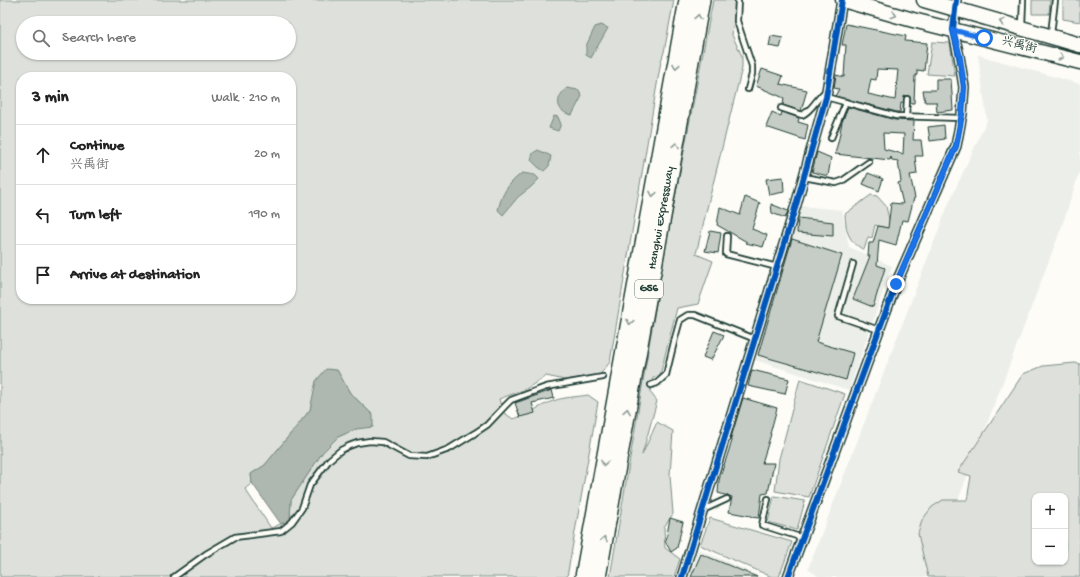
<!DOCTYPE html>
<meta charset="utf-8">
<style>
:root{--surface:#fff;--page:#f2f2f2;--text:#222;--muted:#767676;--line:#e0e0e0}
body{margin:0;font-family:"Gochi Hand","LXGW WenKai TC",sans-serif;background:var(--page);color:var(--text)}
.controls{position:absolute;right:12px;bottom:12px;display:grid;overflow:hidden;border-radius:8px;box-shadow:0 1px 3px #0004}
.controls button{width:36px;height:36px;display:grid;place-items:center;padding:0;border:0;border-bottom:1px solid var(--line);background:var(--surface);color:var(--text);font:20px sans-serif}
.stop{position:absolute;width:12px;height:12px;margin:-9px;border:3px solid #1a73e8;border-radius:50%;background:#fff}
.stop.end{background:#1a73e8;border-color:#fff;box-shadow:0 1px 4px #0008}
.list{margin:0;padding:0;list-style:none}
h2{display:flex;justify-content:space-between;align-items:center;height:52px;margin:0;padding:0 16px;font-size:17px}
h2 small{font-size:13px;font-weight:400;color:var(--muted)}
.list li{display:grid;grid-template-columns:26px 1fr auto;gap:12px;align-items:center;box-sizing:border-box;height:60px;padding:0 16px;border-top:1px solid var(--line)}
.list b{display:block;font-size:15px;white-space:nowrap}
.list p{margin:0;font-size:13px;white-space:nowrap;color:var(--muted)}
.list em{font-size:13px;font-style:normal;color:var(--muted)}
.icon{flex:none;width:22px;height:22px;fill:none;stroke:currentColor;stroke-width:2;stroke-linecap:round;stroke-linejoin:round}
.map{position:relative;flex:none;width:1080px;height:577px;overflow:hidden}
.search{position:absolute;background:var(--surface);box-shadow:0 1px 3px #0004;left:16px;top:16px;width:280px;height:44px;display:flex;align-items:center;gap:10px;box-sizing:border-box;padding:0 14px;border-radius:22px;color:var(--muted);font-size:15px}
.panel{position:absolute;background:var(--surface);box-shadow:0 1px 3px #0004;left:16px;top:72px;width:280px;height:232px;border-radius:16px}
.map>svg:first-child{display:block}
.built{fill:#eceee9}
.green{fill:#dde0db;stroke:#7e8e88;fill-rule:evenodd}
.water{fill:#aeb8b1;stroke:#75877f}
.building{fill:#c6cdc7;stroke:#1f3d34;fill-rule:evenodd}
.lines{fill:none;stroke-linecap:round;stroke-linejoin:round}
.service-casing{stroke:#1f3d34;stroke-width:8}
.minor-casing{stroke:#1f3d34;stroke-width:12}
.primary-casing{stroke:#1f3d34;stroke-width:17}
.motorway-casing{stroke:#1f3d34;stroke-width:20}
.service{stroke:#fdfcf7;stroke-width:4.5}
.minor{stroke:#fdfcf7;stroke-width:9}
.primary{stroke:#fdfcf7;stroke-width:14}
.motorway{stroke:#fdfcf7;stroke-width:17}
.cycleway-casing{stroke:#fdfcf7;stroke-width:8}
.cycleway{stroke:#0057b8;stroke-width:6}
.oneway{stroke:#8e9c96}
.route{stroke:#1a73e8;stroke-width:5}
.labels{text-anchor:middle;dominant-baseline:central;stroke-width:3;stroke-linejoin:round;paint-order:stroke}
.shield{fill:#fdfcf7;stroke:#62766e;stroke-width:1}
.shield-label{font-size:11px;font-weight:bold;fill:#1f3d34}
.street-label{font-size:12px;fill:#1f3d34;stroke:#fdfcf7}
</style>
<div class="map">
<svg width="1080" height="577" viewBox="0 0 1080 577">
<rect width="100%" height="100%" fill="#fdfcf7"/>
<filter id="ink" filterUnits="userSpaceOnUse"><feTurbulence type="fractalNoise" baseFrequency=".025" numOctaves="2"/><feDisplacementMap in="SourceGraphic" scale="8" xChannelSelector="R" yChannelSelector="G"/><feConvolveMatrix kernelMatrix="1 2 1 2 8 2 1 2 1" color-interpolation-filters="sRGB"/></filter>
<g filter="url(#ink)">
<!-- built -->
<path class="built" d="M978,55l102,29v86l-18,56 -133,351h-110l-11,-8 141,-366 38,-83z
M801,206l41,4 7,37 43,19 -43,124 -94,-30z
M698,549l64,28h-73z"/>
<!-- green -->
<path class="green" d="M0,0h674l-10,52 -3,9 -51,301 -11,14 -34,4 -19,-4 -20,13 -27,10 4,13 10,7c15,-4 26,-13 40,-18 11,-4 24,-4 35,-6l10,7 -31,175h-567zM23,23h266v30h-266zM21,77h270v222h-270zM337,370l13,23 23,22 -17,14 -18,8 -16,16 -31,47 -1,20 -19,8 -26,-39 7,-6 -1,-9 14,-9 45,-55 7,-28z
M713,0h24l-5,35 10,21v12l-33,132 -13,54 17,7 -15,43 -21,4 -17,67 -7,3 -3,14 7,9 -15,54 15,-33 16,9 -3,44 3,39 -9,13 1,21 15,11 -6,18h-64l56,-332z
M1032,0h18l-1,14h-17z
M1063,0h17v22l-17,-3z
M932,42l18,1 5,33 -28,-2z
M871,195l6,1 9,10 5,23 -16,-4 -3,13 -4,-1 -4,13c-16,-9 -18,-18 -19,-36z
M1075,363l5,1v213h-152l-10,-43 4,-14 10,-13 11,-7h24l4,-24 -13,-4 65,-98 20,-8zM1035,496h30v66h-30z
M800,379l45,15 -36,103 -34,-6 4,-32z
M774,496l31,5 -8,29 -29,-8z
M710,518l82,24 -13,35h-7l-72,-32z"/>
<!-- water -->
<path class="water" d="M601,25l7,3 -17,30 -5,-3v-9l9,-19z
M567,88l11,2 4,6 -10,19c-17,-3 -17,-18 -5,-27z
M554,116l4,1 3,7 -3,7 -9,-3z
M538,150l13,6 -2,10 -5,5 -6,-4 -7,-7 2,-7z
M522,173l13,2 4,4 -8,8 -13,10 -15,18 -5,-5c4,-17 10,-26 24,-37z
M326,369l11,1 13,23 23,22v12l-17,2 -18,8 -16,16 -31,47 -1,20 -9,4 -29,-41 -1,-9 14,-9 45,-55 6,-29z"/>
<!-- building -->
<path class="building" d="M846,24l60,12 -1,5 22,2 -3,28 -7,-1v5l-2,1 -1,27h-3l-2,-7h-4l-2,7h-2l-1,9h-3l-62,-16 4,-7 -5,-1 2,-13 8,2 2,-32h-4zM877,69l21,1 -3,30 -27,-6 3,-15 5,1z
M771,36l12,2 -3,10 -11,-2z
M762,69l21,7 -3,8 27,6 -6,21 -18,-6 1,-7 -28,-12z
M936,79h15l2,31 -16,2 -1,-10h-11l-2,-12h13z
M848,107l47,13 19,1 -1,19h8l2,16h-8l2,18 -7,1 5,23h-1l-6,23 -6,-1 -6,25 -17,-5 -2,25 8,3 -12,39 -20,-8 17,-43h-2l1,-13h4l5,-17 10,2 3,-25 12,1 -5,-21 3,-1 -3,-21 -6,-1 -1,-3 -1,3 -55,-6 4,-16 3,-16zM883,133l21,1 -1,20 -19,-5z
M772,112l9,4 1,-4 17,6 -1,4 10,3 -3,15 -39,-13z
M944,125l1,14 -15,2 -2,-14z
M817,152l14,6 -3,18 -16,-4z
M868,173l15,6 -4,12 -16,-7z
M783,177l1,15 -15,3 -3,-16z
M745,197l15,6 -8,26 15,6 -4,12 -17,-4 1,-1 -30,-17 3,-18 20,8z
M771,204l17,7 -3,7 -13,-5z
M798,218l35,4v14l-36,-3z
M710,231l11,2 -3,20 -13,-2z
M792,239l50,16 -26,87 37,11 -7,27 -88,-25z
M714,331l10,4 -13,25 -8,-3z
M752,370l37,9 -4,15 -37,-8z
M552,390l2,8 -22,5 3,10 -15,4 -5,-14z
M743,398l34,10 -7,26h1l-9,29h12l-6,30 -6,1 -3,24 -8,-1v-1l-22,-4 3,-15 -14,-4 1,-13 13,-39h-2z
M670,518l13,4 -6,26 -6,4 -6,-11 1,-1z
M701,554l56,23h-66z"/>
<g class="lines">
<!-- service casing -->
<g class="service-casing">
<path id="service" d="M738,0l-1,21 15,45v8l-4,15
M1022,26l1,-26
M1051,34l4,-34
M826,97l70,19 65,2
M781,108l21,7c11,-5 15,-18 25,-25
M906,117l1,-18
M831,138l15,-36
M804,177l32,6 6,-2 27,-19
M727,236l-1,18 51,13
M853,264l-15,52 41,14
M651,385l6,-2 9,-8 9,-37 5,-18 8,-5h7l60,24
M768,499l-6,26 41,13
M703,510l24,-11
M174,577l32,-23 29,-17 46,-6 11,-9 10,-14 8,-23 19,-25 12,-10 8,-4 8,-3 13,-2 13,1 26,14 18,1 22,-8 26,-16 12,-8 18,-19 6,-6 35,-13 57,-10"/>
</g>
<!-- minor casing -->
<g class="minor-casing">
<path id="minor" d="M682,577l114,-372 30,-108 16,-97
M788,577l108,-293 60,-138 6,-32 2,-27 -5,-31 -6,-26 3,-30"/>
</g>
<!-- primary casing -->
<g class="primary-casing">
<path id="primary" d="M843,0l70,20 167,42
M924,0l156,45"/>
</g>
<!-- motorway casing -->
<g class="motorway-casing">
<path id="motorway" d="M584,577l104,-577
M597,577l104,-577"/>
</g>
<!-- service -->
<use href="#service" class="service"/>
<!-- minor -->
<use href="#minor" class="minor"/>
<!-- primary -->
<use href="#primary" class="primary"/>
<!-- motorway -->
<use href="#motorway" class="motorway"/>
<!-- cycleway casing -->
<g class="cycleway-casing">
<path id="cycleway" d="M682,577l114,-372 30,-108 16,-97
M788,577l108,-293 60,-138 6,-32 2,-27 -5,-31 -6,-26 3,-30"/>
</g>
<!-- cycleway -->
<use href="#cycleway" class="cycleway"/>
</g>
<!-- one-way arrows -->
<defs><path id="oneway-chevron" d="M-2-3.5L2.5 0L-2 3.5" fill="none" stroke-width="1.6" stroke-linecap="round" stroke-linejoin="round"/></defs>
<g class="oneway">
<use href="#oneway-chevron" transform="translate(894 15) rotate(16)"/>
<use href="#oneway-chevron" transform="translate(698 17) rotate(-80)"/>
<use href="#oneway-chevron" transform="translate(1002 22) rotate(-164)"/>
<use href="#oneway-chevron" transform="translate(1061 57) rotate(14)"/>
<use href="#oneway-chevron" transform="translate(676 66) rotate(100)"/>
<use href="#oneway-chevron" transform="translate(676 145) rotate(-80)"/>
<use href="#oneway-chevron" transform="translate(653 194) rotate(100)"/>
<use href="#oneway-chevron" transform="translate(630 322) rotate(100)"/>
<use href="#oneway-chevron" transform="translate(627 411) rotate(-80)"/>
<use href="#oneway-chevron" transform="translate(604 463) rotate(100)"/>
<use href="#oneway-chevron" transform="translate(604 539) rotate(-80)"/>
</g>
</g>
<g class="lines" filter="url(#ink)">
<!-- route -->
<path class="route" d="M896,284l60,-138 6,-32 2,-28 -4,-30 -7,-26 31,8"/>
</g>
<g class="labels">
<!-- shield labels -->
<rect class="shield" x="635" y="280" width="28" height="18" rx="3"/>
<g class="shield-label">
<text x="649" y="289">G56</text>
</g>
<!-- street labels -->
<g class="street-label">
<text transform="translate(1019 46) rotate(14)">兴禹街</text>
<text transform="translate(662 218) rotate(-80)">Hanghui Expressway</text>
</g>
</g>
</svg>
<div class="controls">
<button>+</button>
<button>−</button>
</div>
<div class="stop" style="left:984px;top:38px"></div>
<div class="stop end" style="left:896px;top:284px"></div>
<div class="search"><svg class="icon" aria-label="search" viewBox="0 0 24 24"><circle cx="10" cy="10" r="6"/><path d="M15 15l6 6"/></svg>Search here</div>
<section class="panel">
<h2>3 min<small>Walk · 210 m</small></h2>
<ul class="list">
<li><svg class="icon" aria-label="ahead" viewBox="0 0 24 24"><path d="M12 20V5M6 11l6-6 6 6"/></svg><div><b>Continue</b><p>兴禹街</p></div><em>20 m</em></li>
<li><svg class="icon" aria-label="left" viewBox="0 0 24 24"><path d="M17 20v-9H6M10 6l-5 5 5 5"/></svg><div><b>Turn left</b></div><em>190 m</em></li>
<li><svg class="icon" aria-label="arrive" viewBox="0 0 24 24"><path d="M6 21V4h12l-3 4 3 4H6"/></svg><div><b>Arrive at destination</b></div></li>
</ul>
</section>
</div>
